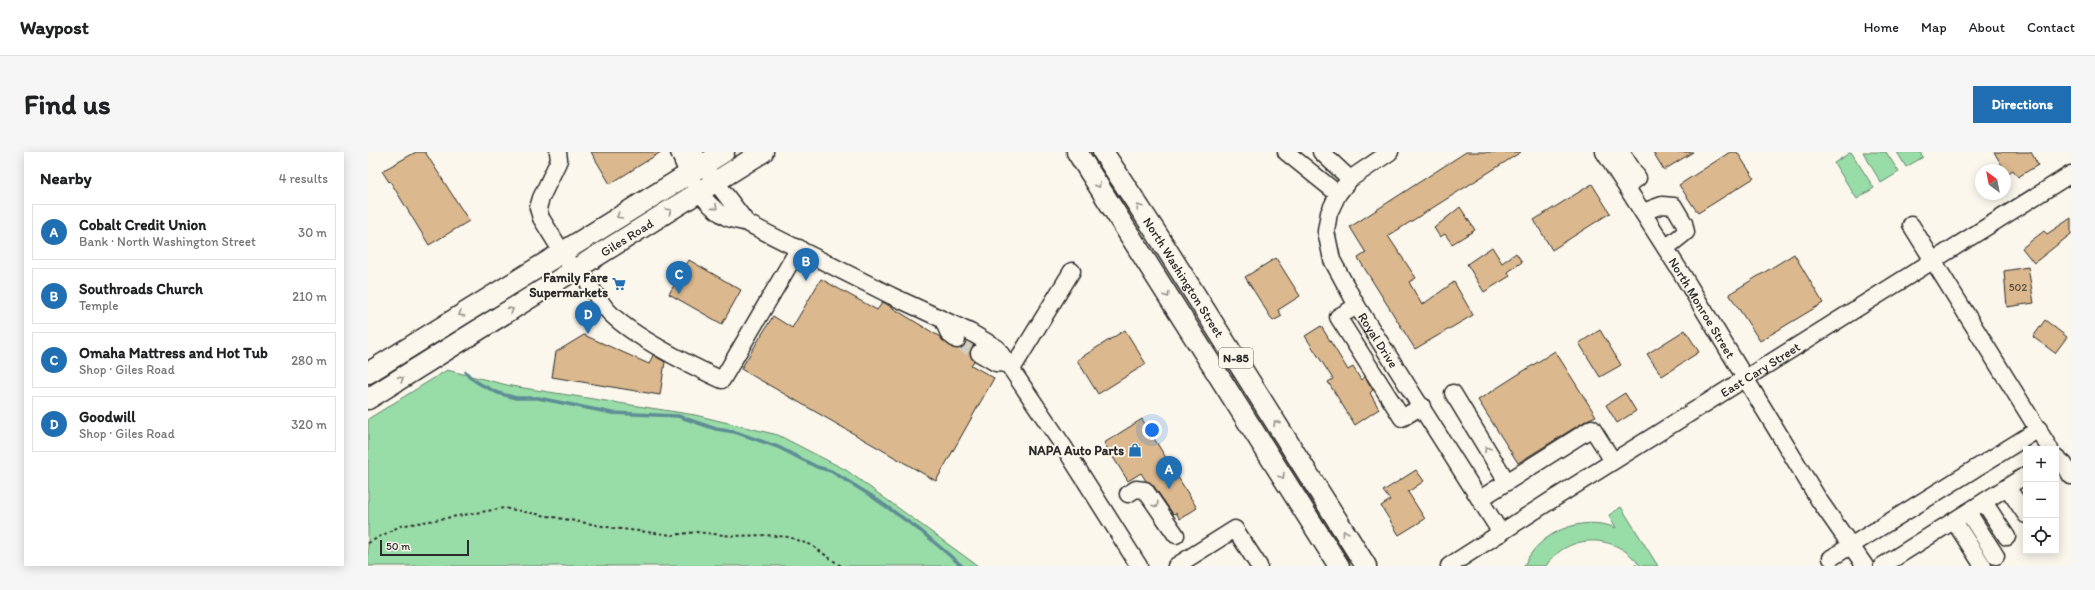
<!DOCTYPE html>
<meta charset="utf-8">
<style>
:root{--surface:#fff;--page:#f6f6f6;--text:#202124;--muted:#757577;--line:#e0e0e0;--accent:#1f6fb2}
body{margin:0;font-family:Itim,sans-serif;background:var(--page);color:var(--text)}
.controls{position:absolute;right:12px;bottom:12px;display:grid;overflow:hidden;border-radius:0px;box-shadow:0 2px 10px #0003}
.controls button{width:36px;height:36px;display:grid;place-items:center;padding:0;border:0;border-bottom:1px solid var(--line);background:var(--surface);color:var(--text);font:20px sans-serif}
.compass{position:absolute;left:1607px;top:12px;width:36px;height:36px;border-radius:50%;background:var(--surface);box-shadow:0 2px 10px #0003;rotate:328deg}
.scale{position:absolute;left:12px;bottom:10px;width:89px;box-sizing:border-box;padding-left:4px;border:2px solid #2b2b2b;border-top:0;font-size:11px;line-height:14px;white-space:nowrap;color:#2b2b2b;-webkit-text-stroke:3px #fbf7ec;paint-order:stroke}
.you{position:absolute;left:784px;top:278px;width:14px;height:14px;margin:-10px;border:3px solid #fff;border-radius:50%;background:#1a73e8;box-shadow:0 0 0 6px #1a73e833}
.badge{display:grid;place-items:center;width:26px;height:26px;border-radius:50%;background:var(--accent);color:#fff;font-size:13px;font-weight:700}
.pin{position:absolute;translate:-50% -33px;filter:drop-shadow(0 1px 2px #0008)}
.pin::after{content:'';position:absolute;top:21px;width:14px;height:12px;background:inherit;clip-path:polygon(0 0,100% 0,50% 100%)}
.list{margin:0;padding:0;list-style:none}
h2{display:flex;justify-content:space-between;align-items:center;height:52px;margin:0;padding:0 16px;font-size:17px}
h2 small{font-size:13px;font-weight:400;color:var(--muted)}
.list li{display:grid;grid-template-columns:26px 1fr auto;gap:12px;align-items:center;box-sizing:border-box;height:56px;margin:0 8px 8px;padding:0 8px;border:1px solid var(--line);border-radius:0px}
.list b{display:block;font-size:15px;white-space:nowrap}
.list p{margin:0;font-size:13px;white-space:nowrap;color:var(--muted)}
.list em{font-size:13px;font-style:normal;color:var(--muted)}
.icon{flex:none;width:22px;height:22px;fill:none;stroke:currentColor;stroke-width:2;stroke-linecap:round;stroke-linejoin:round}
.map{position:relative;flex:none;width:1703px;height:414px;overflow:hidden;border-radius:0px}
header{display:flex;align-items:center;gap:24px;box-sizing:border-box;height:56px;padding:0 20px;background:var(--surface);border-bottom:1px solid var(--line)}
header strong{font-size:19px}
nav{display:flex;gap:22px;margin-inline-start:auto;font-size:14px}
.intro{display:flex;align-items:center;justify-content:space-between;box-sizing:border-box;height:96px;padding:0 24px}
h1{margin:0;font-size:28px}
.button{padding:10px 18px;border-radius:0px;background:var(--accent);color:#fff;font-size:14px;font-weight:700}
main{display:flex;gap:24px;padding:0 24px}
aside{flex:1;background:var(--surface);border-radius:0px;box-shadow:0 2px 10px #0003}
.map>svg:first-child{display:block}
.green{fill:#98dca8;stroke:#62846a}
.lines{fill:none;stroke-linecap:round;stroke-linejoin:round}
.stream{stroke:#5e8d95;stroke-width:3.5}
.building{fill:#dbb88d;stroke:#2b2b2b}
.minor-tunnel{stroke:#d1cec5;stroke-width:16;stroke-dasharray:16 8;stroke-linecap:butt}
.minor-casing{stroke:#2b2b2b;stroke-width:19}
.major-casing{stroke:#2b2b2b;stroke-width:23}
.path{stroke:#2b2b2b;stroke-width:2;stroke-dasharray:3 3;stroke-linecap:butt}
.minor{stroke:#fbf7ec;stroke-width:16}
.major{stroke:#fbf7ec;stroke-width:20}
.oneway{stroke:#93918c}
.labels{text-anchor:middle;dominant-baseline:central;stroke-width:4;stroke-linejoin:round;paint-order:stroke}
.number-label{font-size:11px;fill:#574e44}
.shield{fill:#fbf7ec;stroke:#696865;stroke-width:1}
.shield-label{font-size:12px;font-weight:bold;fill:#2b2b2b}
.street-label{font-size:13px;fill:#2b2b2b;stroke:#fbf7ec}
.poi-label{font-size:13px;font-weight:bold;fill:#2b2b2b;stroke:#fbf7ec;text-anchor:end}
</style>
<header>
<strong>Waypost</strong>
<nav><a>Home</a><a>Map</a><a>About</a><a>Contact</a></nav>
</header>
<div class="intro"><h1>Find us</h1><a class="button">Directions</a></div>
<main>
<aside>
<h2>Nearby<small>4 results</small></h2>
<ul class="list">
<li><span class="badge">A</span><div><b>Cobalt Credit Union</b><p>Bank · North Washington Street</p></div><em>30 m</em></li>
<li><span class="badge">B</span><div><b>Southroads Church</b><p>Temple</p></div><em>210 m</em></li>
<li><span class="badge">C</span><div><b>Omaha Mattress and Hot Tub</b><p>Shop · Giles Road</p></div><em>280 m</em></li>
<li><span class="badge">D</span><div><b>Goodwill</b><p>Shop · Giles Road</p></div><em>320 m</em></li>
</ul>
</aside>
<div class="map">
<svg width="1703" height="414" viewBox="0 0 1703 414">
<rect width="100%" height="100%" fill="#fbf7ec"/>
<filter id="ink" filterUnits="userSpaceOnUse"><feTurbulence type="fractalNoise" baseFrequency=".025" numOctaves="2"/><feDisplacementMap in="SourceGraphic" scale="8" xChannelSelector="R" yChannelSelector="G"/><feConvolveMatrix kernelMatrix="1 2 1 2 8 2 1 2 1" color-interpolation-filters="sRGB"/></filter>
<g filter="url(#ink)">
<!-- green -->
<path class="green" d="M1483,0l23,36 -17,11 -23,-36z
M1495,0h23l13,20 -18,11z
M1529,0h23l3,5 -17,10z
M79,218l64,16 184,29 83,20 68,35 132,96h-610v-147z
M1253,355l37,59h-18c-23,-33 -72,-34 -94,0h-22c14,-34 59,-52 92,-38l-7,-13z"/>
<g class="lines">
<!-- stream -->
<path class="stream" d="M98,220l5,6 9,6 18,9 18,5h22l74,15 66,3 38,13 19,3 43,15 39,20 14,4 39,24 51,36 41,35"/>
</g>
<!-- building -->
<path class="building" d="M48,0h9l44,69 -40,24 -39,-64 -1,1 -7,-11z
M223,0h70l-51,32z
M1098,0h55l-133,84 28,42 -7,4 13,23 32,-23 19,33 -58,34 -57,-91 8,-5 -16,-26z
M1285,0h40l-29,18z
M1362,0h7l17,26 -56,35 -19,-28z
M1626,0h37l7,13 -20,12 -5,-7 -6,4z
M1224,32l18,29 -58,37 -18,-30z
M1092,55l15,23 -23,14 -7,-10 -5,3 -6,-9z
M1703,66v16l-37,29 -12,-15 22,-17 3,3z
M1124,95l10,16 14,-10 6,9 -14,10 2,4 -26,16 -17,-28z
M1426,102l29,49 -63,38 -31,-47z
M908,106l24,38 -22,14 4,6 -9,5 -28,-44z
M321,108l52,30 -19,34 -53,-30z
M1660,115l6,36 -27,4 -3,-36z
M453,127l56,31 6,-8 57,35 12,11 9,1 5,-8 8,4 -4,8 4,8 -3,4 23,13 -58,103 -195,-112 32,-53 19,12z
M1677,168l22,17 -12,16 -22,-16z
M953,174l27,44 5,-3 8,13 4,-3 8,13 -3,3 9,16 -24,16 -27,-43 5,-3 -28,-43z
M757,178l21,34 -48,30 -21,-34z
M1232,178l21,35 -21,12 -21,-34z
M1317,178l14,22 -37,24 -15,-22z
M216,183l65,29 4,-9 12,7 -5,33 -108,-18 4,-25z
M1187,199l41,65 -9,4 -69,43 -40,-63z
M1257,241l11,18 -19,12 -11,-18z
M774,267l55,89 -17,11 -4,-6 -3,1 -20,-29 -7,-4 -5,-8 -13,8 -24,-38z
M1048,318l8,11 -16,11 17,27 -26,16 -18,-29 9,-6 -7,-9z"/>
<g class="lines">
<!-- minor-tunnel -->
<path class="minor-tunnel" d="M589,188l22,13"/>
<!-- minor casing -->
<g class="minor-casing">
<g id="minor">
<path d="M190,0l1,8 -18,38 -3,10 3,10 32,52"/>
<path d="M311,0c10,26 22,50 47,65 6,3 15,4 21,6l145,73 78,36 27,16 67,99 75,119"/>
<path d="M325,0l54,71"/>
<path d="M918,0l52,42"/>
<path d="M953,0l29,27"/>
<path id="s1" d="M1022,0l-40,27 -12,15 -9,19 -3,18 6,29 25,46 144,227"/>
<path id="s2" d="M1236,0l78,122 137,226 46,66"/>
<path d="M1253,0l17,26 -12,8"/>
<path d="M1275,60l19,-7 12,1 10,17 2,9 -20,16"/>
<path d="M1543,73l139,224"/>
<path d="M210,115c10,15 19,32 31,45 24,25 81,53 113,68l77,-132"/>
<path d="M989,154l-19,11 64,101 20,-12"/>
<path d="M575,168l6,14 8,6"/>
<path d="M611,201l17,10 12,1"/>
<path d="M644,217l60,-98"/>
<path d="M1085,241l54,89"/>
<path d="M1688,305l8,7 7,12"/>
<path d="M1639,335l19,28"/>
<path d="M760,342l8,-5 9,1 31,45"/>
<path d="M1112,347l112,-71 21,33"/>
<path d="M1616,350l23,35"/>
<path d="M1600,360l28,44"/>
<path d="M1586,369l29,45"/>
<path d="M1463,406l208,-129"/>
<path d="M808,414l59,-37 24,37"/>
<path id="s3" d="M1081,414l101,-65 521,-327"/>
<path d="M1514,414l144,-91"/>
</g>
</g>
<!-- major casing -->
<g class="major-casing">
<g id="major">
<path d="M709,0l262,414"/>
<path id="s4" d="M735,0l54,82 209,332"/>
<path d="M0,221l356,-221"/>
<path id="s5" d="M0,247l395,-247"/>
</g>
</g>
<!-- path -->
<path class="path" d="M0,391l32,-17 104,-18 109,20 59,7 24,-3 37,4 33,-1 23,2 22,8 30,21
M1267,413l1,1"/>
<!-- minor -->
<use href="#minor" class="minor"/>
<!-- major -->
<use href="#major" class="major"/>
</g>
<!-- one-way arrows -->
<defs><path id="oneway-chevron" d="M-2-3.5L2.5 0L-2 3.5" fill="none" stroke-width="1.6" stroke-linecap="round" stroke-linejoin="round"/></defs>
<g class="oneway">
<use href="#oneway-chevron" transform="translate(730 33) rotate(58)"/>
<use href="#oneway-chevron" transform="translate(347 55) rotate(41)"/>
<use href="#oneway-chevron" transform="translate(771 55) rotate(-124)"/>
<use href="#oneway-chevron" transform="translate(301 59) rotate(-32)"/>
<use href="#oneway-chevron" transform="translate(251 64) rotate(149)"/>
<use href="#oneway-chevron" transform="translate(799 143) rotate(58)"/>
<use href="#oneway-chevron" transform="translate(143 158) rotate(-32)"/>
<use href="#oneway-chevron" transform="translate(93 162) rotate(148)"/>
<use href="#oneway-chevron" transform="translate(33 227) rotate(-32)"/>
<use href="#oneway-chevron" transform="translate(908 271) rotate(-122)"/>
<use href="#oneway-chevron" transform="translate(1119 297) rotate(-121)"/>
<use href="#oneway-chevron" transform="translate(914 324) rotate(58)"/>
<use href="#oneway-chevron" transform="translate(788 353) rotate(56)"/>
<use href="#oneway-chevron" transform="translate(977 381) rotate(-122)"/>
</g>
</g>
<!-- icons -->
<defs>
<g id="supermarket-bare" transform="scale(1.08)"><path d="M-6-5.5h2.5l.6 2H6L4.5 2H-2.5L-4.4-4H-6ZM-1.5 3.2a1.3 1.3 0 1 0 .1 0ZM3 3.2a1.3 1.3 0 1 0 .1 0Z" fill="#1f6fb2" stroke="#fbf7ec" stroke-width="2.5" paint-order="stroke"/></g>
<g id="shop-bare" transform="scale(1.08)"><path d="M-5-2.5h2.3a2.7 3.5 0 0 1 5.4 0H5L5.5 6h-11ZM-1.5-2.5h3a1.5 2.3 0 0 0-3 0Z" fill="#1f6fb2" stroke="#fbf7ec" stroke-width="2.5" paint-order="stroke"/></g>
</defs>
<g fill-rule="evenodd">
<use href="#supermarket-bare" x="251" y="132"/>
<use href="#shop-bare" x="767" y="298"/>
</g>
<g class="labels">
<!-- number labels -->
<g class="number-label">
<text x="1650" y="135">502</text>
</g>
<!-- shield labels -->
<rect class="shield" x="851" y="196" width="34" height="20" rx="3"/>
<g class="shield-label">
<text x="868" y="206">N-85</text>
</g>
<!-- street labels -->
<g class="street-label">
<text stroke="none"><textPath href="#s5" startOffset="305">Giles Road</textPath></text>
<text stroke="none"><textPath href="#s4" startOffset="149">North Washington Street</textPath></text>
<text stroke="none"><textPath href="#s2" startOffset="184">North Monroe Street</textPath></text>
<text stroke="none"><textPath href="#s1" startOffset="229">Royal Drive</textPath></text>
<text stroke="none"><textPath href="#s3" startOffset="368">East Cary Street</textPath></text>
</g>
<!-- poi labels -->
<g class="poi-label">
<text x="240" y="125">Family Fare<tspan x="240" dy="15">Supermarkets</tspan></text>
<text x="756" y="298">NAPA Auto Parts</text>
</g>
</g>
</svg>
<div class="controls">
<button>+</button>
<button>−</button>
<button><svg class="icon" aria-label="locate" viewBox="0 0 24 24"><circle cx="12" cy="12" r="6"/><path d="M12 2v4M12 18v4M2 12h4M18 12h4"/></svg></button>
</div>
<svg class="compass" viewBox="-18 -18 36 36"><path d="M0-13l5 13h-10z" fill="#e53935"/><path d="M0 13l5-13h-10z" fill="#757577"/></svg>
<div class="scale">50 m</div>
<div class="you"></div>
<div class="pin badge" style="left:801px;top:337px">A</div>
<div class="pin badge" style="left:438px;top:129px">B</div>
<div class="pin badge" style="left:311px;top:142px">C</div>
<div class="pin badge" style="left:220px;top:182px">D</div>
</div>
</main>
